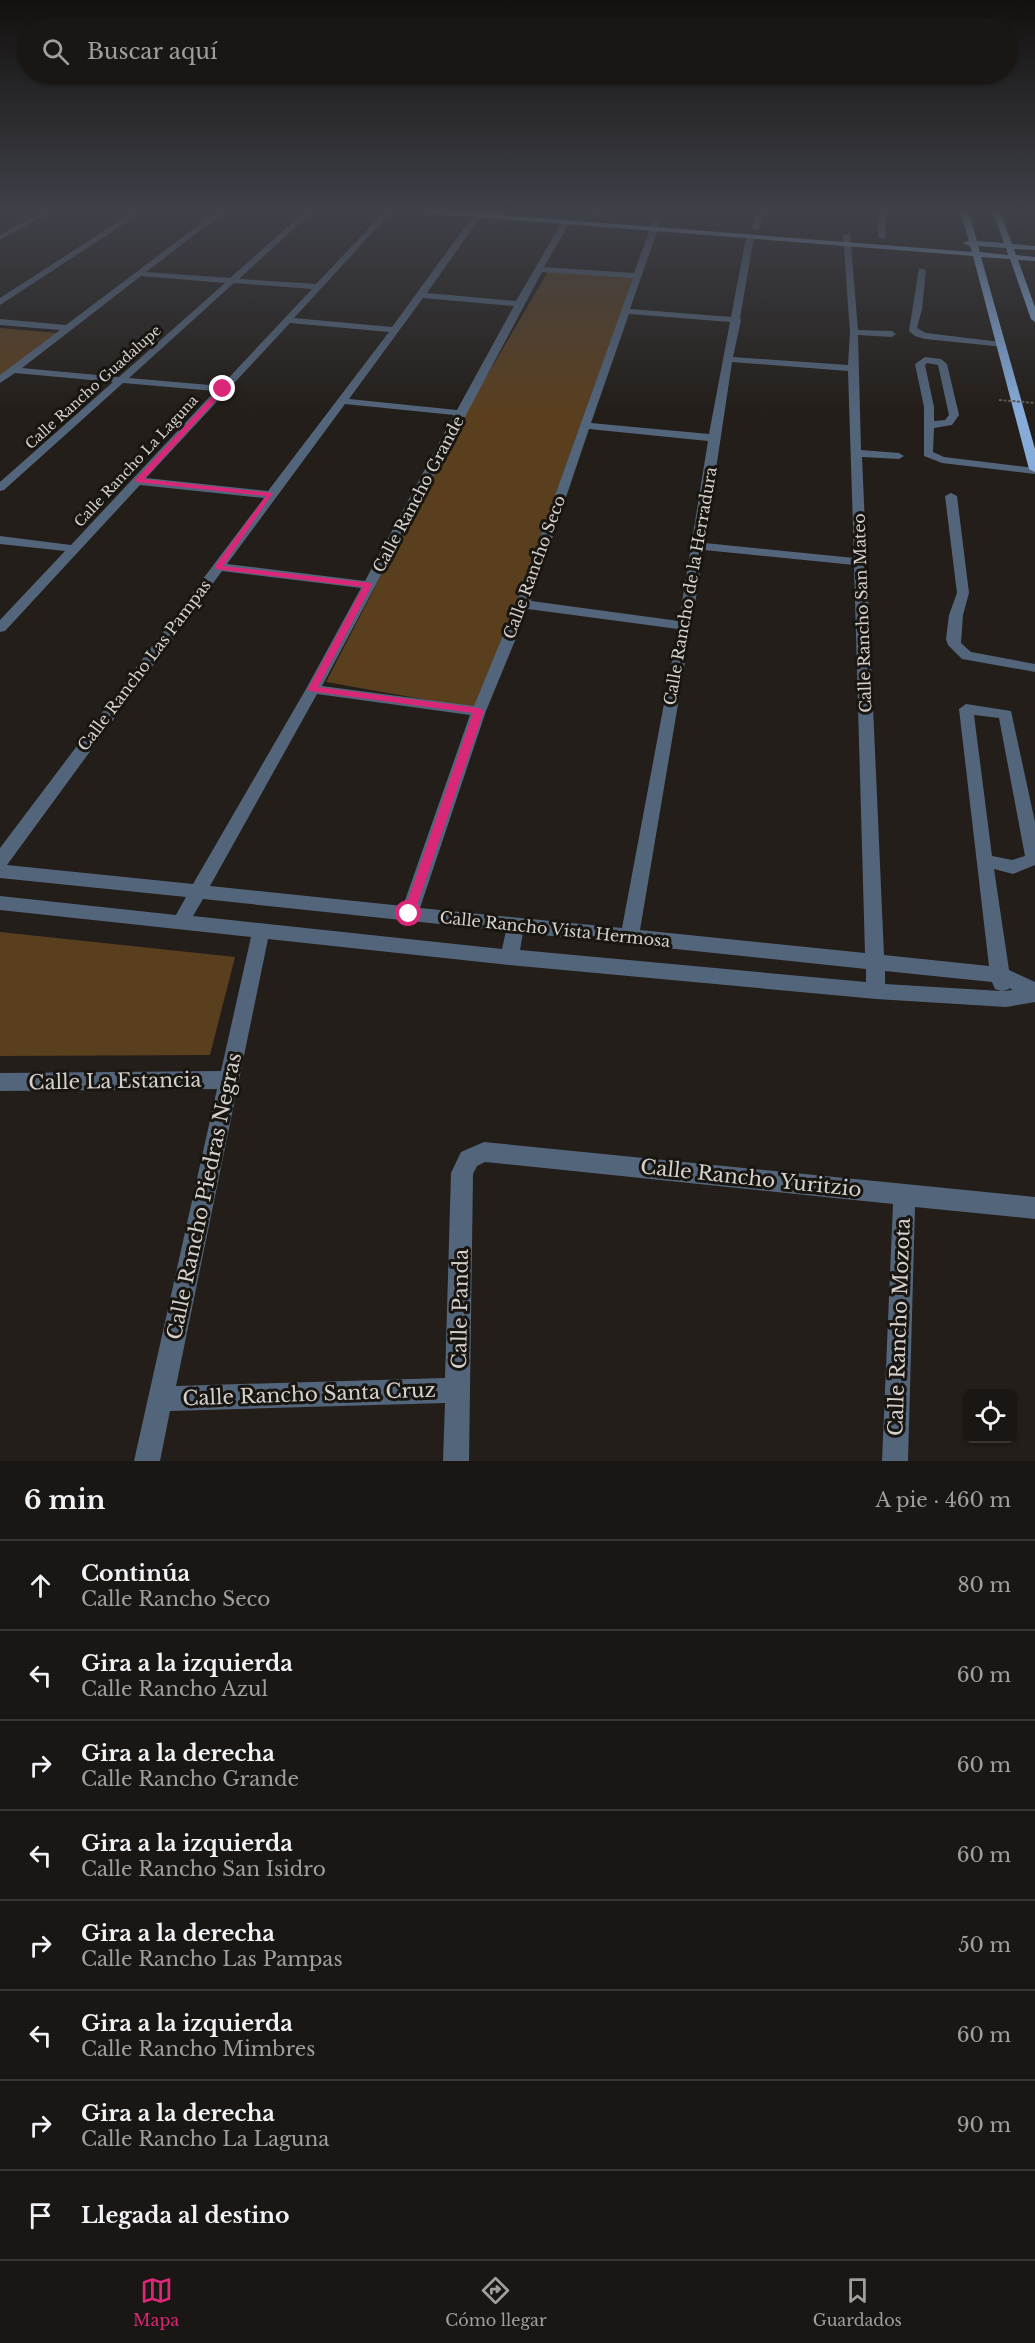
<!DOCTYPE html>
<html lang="es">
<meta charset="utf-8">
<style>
:root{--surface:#1a1613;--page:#272321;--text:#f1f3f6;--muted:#9f9fa0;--line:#383533;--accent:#db2777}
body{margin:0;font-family:"Libre Baskerville",serif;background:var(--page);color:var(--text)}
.controls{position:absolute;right:18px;bottom:18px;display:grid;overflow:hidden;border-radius:9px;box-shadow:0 2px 4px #0004}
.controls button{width:54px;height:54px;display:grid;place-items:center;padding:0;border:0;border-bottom:2px solid var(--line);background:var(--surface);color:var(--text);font:30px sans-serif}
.stop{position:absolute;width:18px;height:18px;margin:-14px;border:4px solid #db2777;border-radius:50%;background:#fff}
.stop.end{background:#db2777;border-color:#fff;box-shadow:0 2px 6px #0008}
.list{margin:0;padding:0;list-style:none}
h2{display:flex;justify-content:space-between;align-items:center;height:78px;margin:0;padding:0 24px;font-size:26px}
h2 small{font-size:20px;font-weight:400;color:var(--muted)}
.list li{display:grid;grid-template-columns:39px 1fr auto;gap:18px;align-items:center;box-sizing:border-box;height:90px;padding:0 24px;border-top:2px solid var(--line)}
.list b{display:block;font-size:22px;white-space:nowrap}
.list p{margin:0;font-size:20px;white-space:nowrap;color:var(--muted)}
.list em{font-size:20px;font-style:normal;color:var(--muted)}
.icon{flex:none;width:33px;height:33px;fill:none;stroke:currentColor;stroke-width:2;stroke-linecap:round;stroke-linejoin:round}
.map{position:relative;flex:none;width:1035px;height:1461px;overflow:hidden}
.search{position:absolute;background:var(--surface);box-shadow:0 2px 4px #0004;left:18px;right:18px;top:18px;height:66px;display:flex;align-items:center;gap:15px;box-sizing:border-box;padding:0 21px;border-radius:33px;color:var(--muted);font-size:22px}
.sheet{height:798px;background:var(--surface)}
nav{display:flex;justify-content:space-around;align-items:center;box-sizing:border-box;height:84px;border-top:2px solid var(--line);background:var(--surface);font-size:16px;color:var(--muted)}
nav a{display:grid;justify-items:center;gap:3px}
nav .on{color:var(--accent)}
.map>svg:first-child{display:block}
.green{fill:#5a3f1f}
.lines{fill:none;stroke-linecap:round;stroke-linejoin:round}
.minor{fill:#53657b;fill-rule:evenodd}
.major{fill:#87acda;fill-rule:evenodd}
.path-bridge{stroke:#5d5854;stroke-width:2;stroke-dasharray:3 1.5;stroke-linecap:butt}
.route{fill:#db2777}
.labels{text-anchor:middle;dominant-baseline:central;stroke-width:6;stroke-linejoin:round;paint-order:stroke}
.far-street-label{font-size:14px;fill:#d5d1ce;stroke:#191510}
.street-label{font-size:16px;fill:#d5d1ce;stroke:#191510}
.near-street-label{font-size:20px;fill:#d5d1ce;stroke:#191510}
</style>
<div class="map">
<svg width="1035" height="1461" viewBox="0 0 1035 1461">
<rect width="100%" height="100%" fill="#231e19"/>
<!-- green -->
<path class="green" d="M550,268l85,6 -157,435 -152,-27 139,-269z
M0,328l58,5 -58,43z
M0,932l235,25 -25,98 -210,1z"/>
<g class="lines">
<!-- minor -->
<path class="minor" d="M47,209h9l-56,31v-5z
M138,209h9l-147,96v-7z
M220,209h8l-82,63 84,6 78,-69h7l-76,70 77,5 71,-75h7l-100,109 98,9 86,-118h8l-59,84 89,8 46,-79 4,-2 4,2 -26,45 90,6 19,-53 4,-2 4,2 -31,89 101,8 15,-80 4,-2 4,2 -14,81 1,2 -8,37 115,8 2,-33 -7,-97 7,-2 8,97 34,1 4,3 -4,3 -34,-2 3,115 38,3 5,3 -5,3 -37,-2 22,498 105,11 -30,-257 7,-5 45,7 24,111v43l-22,9 -19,-5 15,101 26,12v20l-29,5 -130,-8 -367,-34 -241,-26 -92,447 269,-8 6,-205 10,-21 23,-10 551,55v22l-120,-12 -7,254h-26l11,-257 -408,-42 -8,4 -4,8 -4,287h-26l2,-58 -275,8 -10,50h-26l83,-372 -217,2v-18l221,-2 30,-134 -251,-27v-14l176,19 10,-18 -186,-19v-30l264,-350 -124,-13 -135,146 -5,1v-12l65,-69 -65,-7v-8l71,9 144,-154 -92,-8 -119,107 -4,1v-9l113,-100 -98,-9 -15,10v-8l60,-45 -60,-5v-6l66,6zM542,272l91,6 -117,326 -42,102 -152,-20zM141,276l84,7 -106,94 -97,-9zM234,283l78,6 -91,97 -92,-8zM423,298l91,8 -57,104 -108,-11zM629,314l101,8 -21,112 -118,-11zM290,323l99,9 -121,159 -122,-13zM732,362l116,9 6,187 -149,-15zM345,404l109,11 -89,166 -138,-17zM589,429l119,12 -29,180 -148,-20zM704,550l150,15 11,388 -225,-23zM222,571l139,17 -55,101 -113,195 -186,-19zM528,609l150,20 -56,299 -202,-20 66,-197zM317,694l153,21 -67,191 -193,-20zM974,715l25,3 26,138 -13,4 -20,-4zM203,899l303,32 -4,18 -309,-33zM523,933l343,36v13l-346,-32zM885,971l107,11 3,7 6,2 -116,-7zM1009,988l4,2 -10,1 6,-2z
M539,209h7l-5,4 -4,-2z
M557,209h7l-6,6 -4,-2z
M596,209h7l-8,8 -4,-2z
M758,209h8l-6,19 -4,2 -4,-2z
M877,209h7l2,28 -4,2 -4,-2z
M919,268l7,2 -4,39 -5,19 9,5 75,9 5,3 -2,2 -79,-8 -10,-3 -6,-5z
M925,357l16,2 6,5 12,51 -7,10 -18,3 -1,24 11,5 91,11v6l-93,-11 -18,-7v-49l-9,-43zM927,363l11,2 11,50 -4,5 -11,1v-14l-9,-42z
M951,493l6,3 12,97 -6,22 -2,28 10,9 64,12v8l-73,-13 -14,-14 -2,-6 3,-24 8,-22 -12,-97z"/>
<!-- major -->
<path class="major" d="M397,209h29l546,43 -2,-6 -8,-3 7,-2 -9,-32h8l9,32 27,2 -12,-34h7l13,35 23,2v4l-21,-1 2,6 19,2v4l-17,-1 17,47v15l-4,-3 -21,-60 -29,-2 54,192v23l-6,-3 -56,-213 -573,-45zM978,246l28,2 2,7 -28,-3z"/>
<!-- path-bridge -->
<path class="path-bridge" d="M999,400l36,3"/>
</g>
<!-- sky -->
<linearGradient id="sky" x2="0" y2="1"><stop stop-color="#13100e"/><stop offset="0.51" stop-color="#3f4149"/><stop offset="1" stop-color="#3f4149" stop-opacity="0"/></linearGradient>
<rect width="1035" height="413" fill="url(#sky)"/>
<!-- route -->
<path class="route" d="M220,388l6,1 -82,90 129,14 -50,73 148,17 1,2 -54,102 161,21 5,3 -71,206h-8l-2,-3 70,-201 -164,-22 -1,-2 55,-102 -148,-18v-3l51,-70 -130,-14v-3z"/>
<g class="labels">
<!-- far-street labels -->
<g class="far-street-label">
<text transform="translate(93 387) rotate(-42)">Calle Rancho Guadalupe</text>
<text transform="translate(136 461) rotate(-47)">Calle Rancho La Laguna</text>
</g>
<!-- street labels -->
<g class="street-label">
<text transform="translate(418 494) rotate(-62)">Calle Rancho Grande</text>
<text transform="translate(534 567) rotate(-70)">Calle Rancho Seco</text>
<text transform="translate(690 586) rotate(-80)">Calle Rancho de la Herradura</text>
<text transform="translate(862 613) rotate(-92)">Calle Rancho San Mateo</text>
<text transform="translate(144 665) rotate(-53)">Calle Rancho Las Pampas</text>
<text transform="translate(555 929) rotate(6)">Calle Rancho Vista Hermosa</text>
</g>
<!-- near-street labels -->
<g class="near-street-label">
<text transform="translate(115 1081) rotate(-1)">Calle La Estancia</text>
<text transform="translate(751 1178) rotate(6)">Calle Rancho Yuritzio</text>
<text transform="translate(204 1196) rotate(-78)">Calle Rancho Piedras Negras</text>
<text transform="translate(460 1309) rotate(-89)">Calle Panda</text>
<text transform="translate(899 1327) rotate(-88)">Calle Rancho Mozota</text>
<text transform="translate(309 1394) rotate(-2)">Calle Rancho Santa Cruz</text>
</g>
</g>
</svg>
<div class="controls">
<button><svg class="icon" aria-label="locate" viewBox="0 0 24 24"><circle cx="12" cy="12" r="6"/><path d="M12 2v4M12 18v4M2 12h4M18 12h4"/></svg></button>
</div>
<div class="stop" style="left:409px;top:914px"></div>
<div class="stop end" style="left:223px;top:389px"></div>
<div class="search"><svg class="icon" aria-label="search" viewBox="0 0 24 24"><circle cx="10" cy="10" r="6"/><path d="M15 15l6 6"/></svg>Buscar aquí</div>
</div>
<section class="sheet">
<h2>6 min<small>A pie · 460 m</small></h2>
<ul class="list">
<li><svg class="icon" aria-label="ahead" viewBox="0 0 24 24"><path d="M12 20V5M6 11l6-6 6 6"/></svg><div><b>Continúa</b><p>Calle Rancho Seco</p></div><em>80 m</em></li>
<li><svg class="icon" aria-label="left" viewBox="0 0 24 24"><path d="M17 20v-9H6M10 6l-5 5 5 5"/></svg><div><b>Gira a la izquierda</b><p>Calle Rancho Azul</p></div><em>60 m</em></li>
<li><svg class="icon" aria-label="right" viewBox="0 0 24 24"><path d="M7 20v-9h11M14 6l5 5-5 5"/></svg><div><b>Gira a la derecha</b><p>Calle Rancho Grande</p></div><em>60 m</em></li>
<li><svg class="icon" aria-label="left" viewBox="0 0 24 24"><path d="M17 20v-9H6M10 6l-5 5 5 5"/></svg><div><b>Gira a la izquierda</b><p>Calle Rancho San Isidro</p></div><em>60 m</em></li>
<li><svg class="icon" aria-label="right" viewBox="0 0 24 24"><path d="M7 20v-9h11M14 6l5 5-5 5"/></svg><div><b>Gira a la derecha</b><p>Calle Rancho Las Pampas</p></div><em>50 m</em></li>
<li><svg class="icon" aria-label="left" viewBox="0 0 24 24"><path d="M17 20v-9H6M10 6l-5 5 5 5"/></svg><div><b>Gira a la izquierda</b><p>Calle Rancho Mimbres</p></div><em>60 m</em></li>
<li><svg class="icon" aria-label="right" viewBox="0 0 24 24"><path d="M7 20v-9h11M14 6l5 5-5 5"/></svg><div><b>Gira a la derecha</b><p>Calle Rancho La Laguna</p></div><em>90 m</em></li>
<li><svg class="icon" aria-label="arrive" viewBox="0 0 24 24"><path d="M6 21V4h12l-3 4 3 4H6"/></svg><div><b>Llegada al destino</b></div></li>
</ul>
</section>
<nav>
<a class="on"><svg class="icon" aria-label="map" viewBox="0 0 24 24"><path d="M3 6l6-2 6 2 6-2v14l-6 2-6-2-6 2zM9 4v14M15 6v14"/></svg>Mapa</a>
<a><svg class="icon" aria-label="directions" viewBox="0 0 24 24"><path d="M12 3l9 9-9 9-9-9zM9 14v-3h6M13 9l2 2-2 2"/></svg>Cómo llegar</a>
<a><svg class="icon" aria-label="saved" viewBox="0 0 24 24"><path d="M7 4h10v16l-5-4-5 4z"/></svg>Guardados</a>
</nav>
